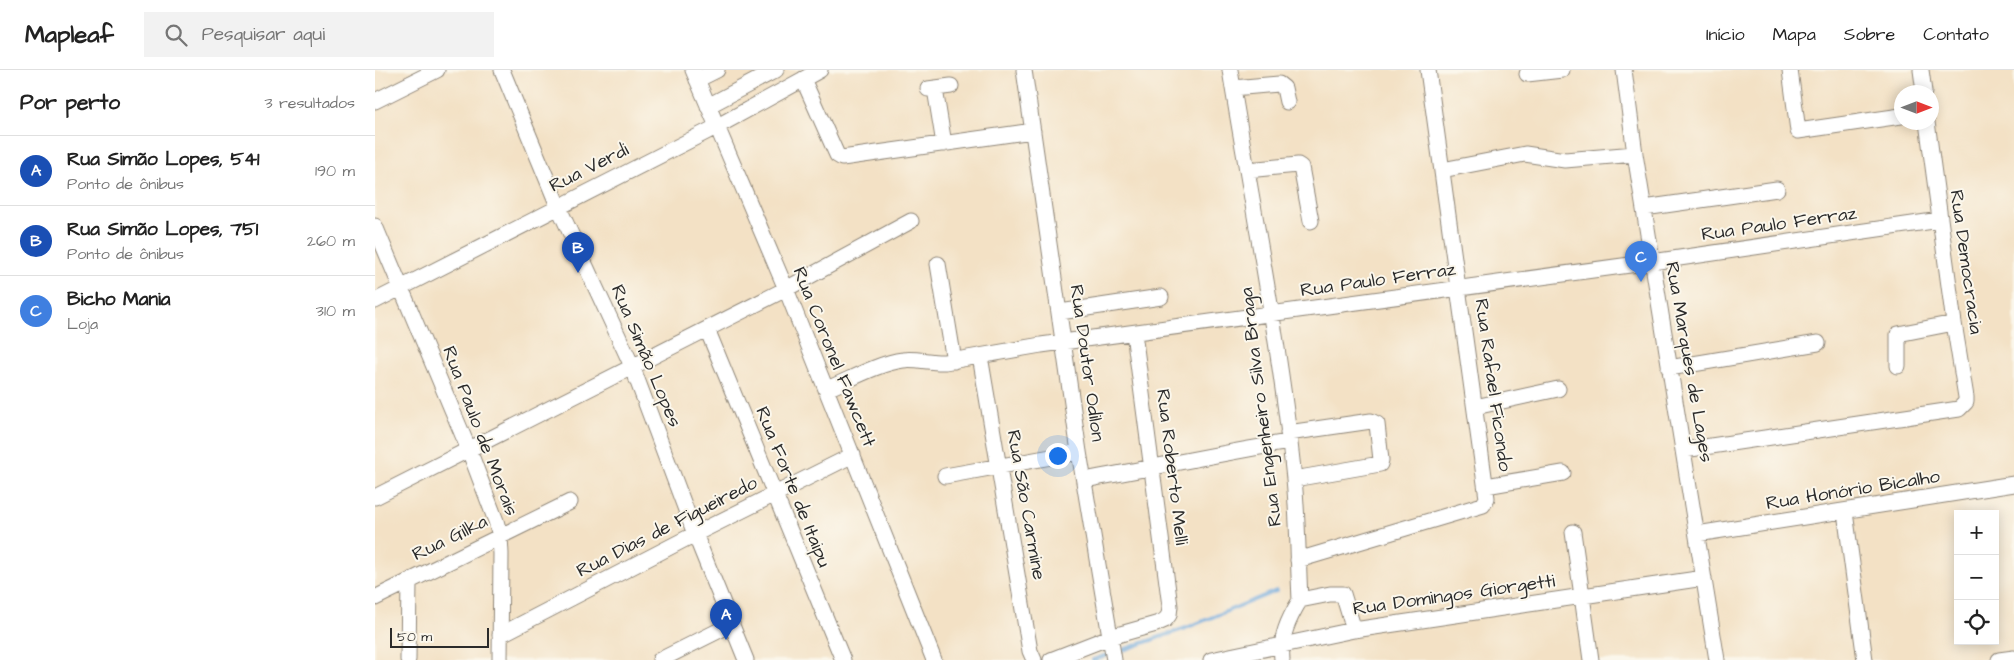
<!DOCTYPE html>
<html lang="pt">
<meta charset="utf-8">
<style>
:root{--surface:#fff;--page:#f2f2f2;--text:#222;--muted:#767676;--line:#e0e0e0;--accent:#b5179e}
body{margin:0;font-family:"Architects Daughter",sans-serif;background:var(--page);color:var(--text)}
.controls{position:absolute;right:15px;bottom:15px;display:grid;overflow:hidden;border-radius:0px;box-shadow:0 2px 12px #0003}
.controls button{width:45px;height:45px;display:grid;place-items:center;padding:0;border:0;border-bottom:1px solid var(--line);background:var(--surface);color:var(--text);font:25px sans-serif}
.compass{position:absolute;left:1519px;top:15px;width:45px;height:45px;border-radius:50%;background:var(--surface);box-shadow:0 2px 12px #0003;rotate:90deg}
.scale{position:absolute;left:15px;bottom:12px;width:99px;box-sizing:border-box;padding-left:5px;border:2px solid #2b2b2b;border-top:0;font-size:14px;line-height:18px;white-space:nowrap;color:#2b2b2b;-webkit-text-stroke:4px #fbf7ec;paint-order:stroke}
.you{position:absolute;left:682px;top:385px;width:18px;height:18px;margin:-12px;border:4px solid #fff;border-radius:50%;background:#1a73e8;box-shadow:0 0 0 8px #1a73e833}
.badge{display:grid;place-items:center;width:32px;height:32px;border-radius:50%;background:var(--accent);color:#fff;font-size:16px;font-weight:700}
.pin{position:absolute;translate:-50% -41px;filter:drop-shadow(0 1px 2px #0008)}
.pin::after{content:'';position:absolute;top:26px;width:18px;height:15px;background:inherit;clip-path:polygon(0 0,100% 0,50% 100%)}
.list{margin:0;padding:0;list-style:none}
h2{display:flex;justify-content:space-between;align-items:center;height:65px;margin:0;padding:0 20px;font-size:21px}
h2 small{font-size:16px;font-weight:400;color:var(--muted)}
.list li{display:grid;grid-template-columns:32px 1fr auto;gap:15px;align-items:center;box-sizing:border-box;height:70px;padding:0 20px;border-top:1px solid var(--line)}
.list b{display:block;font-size:19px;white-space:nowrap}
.list p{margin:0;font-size:16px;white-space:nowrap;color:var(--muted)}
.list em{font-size:16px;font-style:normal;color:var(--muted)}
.icon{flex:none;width:28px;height:28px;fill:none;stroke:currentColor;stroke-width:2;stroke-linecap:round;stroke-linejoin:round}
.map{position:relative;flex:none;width:1639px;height:590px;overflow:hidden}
header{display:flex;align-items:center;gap:30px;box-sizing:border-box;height:70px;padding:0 25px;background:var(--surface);border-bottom:1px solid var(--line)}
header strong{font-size:24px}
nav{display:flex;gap:28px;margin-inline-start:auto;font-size:18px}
.search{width:350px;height:45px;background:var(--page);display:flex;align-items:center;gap:12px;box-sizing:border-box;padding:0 18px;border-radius:0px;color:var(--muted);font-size:19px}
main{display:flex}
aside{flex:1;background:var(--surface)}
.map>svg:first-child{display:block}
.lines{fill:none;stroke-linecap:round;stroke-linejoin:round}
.stream{stroke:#68a3d8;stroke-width:4}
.minor-casing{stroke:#8f8678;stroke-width:17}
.minor{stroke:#fff;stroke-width:15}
.labels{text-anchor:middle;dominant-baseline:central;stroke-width:4;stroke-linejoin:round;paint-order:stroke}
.street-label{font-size:19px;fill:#2b2b2b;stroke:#fbf7ec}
</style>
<header>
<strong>Mapleaf</strong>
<div class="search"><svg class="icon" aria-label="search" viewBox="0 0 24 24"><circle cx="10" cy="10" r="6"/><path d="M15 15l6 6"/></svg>Pesquisar aqui</div>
<nav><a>Início</a><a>Mapa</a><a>Sobre</a><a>Contato</a></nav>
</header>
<main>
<aside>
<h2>Por perto<small>3 resultados</small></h2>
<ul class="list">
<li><span class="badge" style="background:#1a4fb4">A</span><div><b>Rua Simão Lopes, 541</b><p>Ponto de ônibus</p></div><em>190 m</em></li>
<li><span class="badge" style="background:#1a4fb4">B</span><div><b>Rua Simão Lopes, 751</b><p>Ponto de ônibus</p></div><em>260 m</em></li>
<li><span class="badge" style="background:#3f7fe0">C</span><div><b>Bicho Mania</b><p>Loja</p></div><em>310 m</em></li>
</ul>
</aside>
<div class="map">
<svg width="1639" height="590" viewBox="0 0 1639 590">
<rect width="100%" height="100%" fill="#fbf7ec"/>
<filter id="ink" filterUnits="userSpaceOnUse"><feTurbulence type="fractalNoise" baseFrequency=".02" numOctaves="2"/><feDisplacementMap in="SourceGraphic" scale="10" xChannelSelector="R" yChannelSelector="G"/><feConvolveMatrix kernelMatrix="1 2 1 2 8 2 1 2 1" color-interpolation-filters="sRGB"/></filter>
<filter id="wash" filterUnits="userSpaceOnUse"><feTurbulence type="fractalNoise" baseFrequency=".0096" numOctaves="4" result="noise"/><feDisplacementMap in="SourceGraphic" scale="20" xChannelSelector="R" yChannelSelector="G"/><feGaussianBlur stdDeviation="1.12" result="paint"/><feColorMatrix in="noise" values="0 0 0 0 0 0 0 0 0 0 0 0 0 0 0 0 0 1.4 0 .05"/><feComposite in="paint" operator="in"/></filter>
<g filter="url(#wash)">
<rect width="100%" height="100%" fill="#f3e1c5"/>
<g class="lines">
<!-- stream -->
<path class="stream" d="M742,582l69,-24 90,-37
M718,590l17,-6"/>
</g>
</g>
<g filter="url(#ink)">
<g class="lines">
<!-- minor casing -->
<g class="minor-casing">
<path id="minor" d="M127,0l56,136 74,160 63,168 51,126
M318,0l93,219 148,371
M649,0l55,382 35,208
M855,0c22,136 50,272 64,409 4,40 4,81 6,121
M1249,0l11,84 82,506
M1415,0l8,61 103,-15
M1546,0l3,22
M1152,4l35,-4
M428,9l34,76 5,3 191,-27
M322,10l20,-10
M858,18l46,-4 5,4 3,14
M553,19l23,-3
M560,19l9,55
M0,31l62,-31
M333,36l68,-36
M872,100l51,-5 3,2 10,54
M1067,100l83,-16 40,6 70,-6
M1269,138l133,-19
M0,156l94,224 27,71 4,15 1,18 -1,106
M563,194l16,97
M0,231l341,-174 104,-57
M685,242l101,-15
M332,259l136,331
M605,286l50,295 4,9
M1523,296v-32l56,-11
M1294,298l149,-25
M452,319c22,-9 52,-26 76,-29 13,-2 28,3 42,2l96,-17 611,-83 288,-42
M1100,337l83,-18
M913,363l83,-12 6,3 4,36 -1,4 -86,15
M1309,380l275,-41 7,-7v-5l-12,-74 -27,-201
M570,406l134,-24
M709,410c69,-12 136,-27 205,-38
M1111,416l77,-13
M0,427l411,-208 125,-68
M1470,442l20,148
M1198,462l18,128
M1322,464l317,-50
M923,490l185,-55 4,-7 -59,-428
M0,528l195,-96
M925,530l30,-6h13l11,36
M125,565l195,-101 158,-79
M33,590l1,-79
M285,590l72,-36
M676,590l59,-23 46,-13 9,-4 4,-5 1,-9 -36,-273
M836,590l143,-30 350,-52
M907,590c-2,-23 6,-40 18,-60
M1624,590l15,-2"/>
</g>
<!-- minor -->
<use href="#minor" class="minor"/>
</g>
</g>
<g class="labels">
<!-- street labels -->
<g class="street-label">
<text transform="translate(214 98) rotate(-27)">Rua Verdi</text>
<text transform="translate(1404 154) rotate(-8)">Rua Paulo Ferraz</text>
<text transform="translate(1591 192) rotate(82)">Rua Democracia</text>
<text transform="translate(1003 210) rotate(-8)">Rua Paulo Ferraz</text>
<text transform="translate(271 286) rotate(67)">Rua Simão Lopes</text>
<text transform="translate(459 287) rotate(68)">Rua Coronel Fawcett</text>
<text transform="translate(1314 292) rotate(80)">Rua Marques de Lages</text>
<text transform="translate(712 293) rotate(82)">Rua Doutor Odilon</text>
<text transform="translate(1118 315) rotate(82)">Rua Rafael Ficondo</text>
<text transform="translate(886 337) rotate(-97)">Rua Engenheiro Silva Braga</text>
<text transform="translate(105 361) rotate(69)">Rua Paulo de Morais</text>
<text transform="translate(797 397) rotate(83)">Rua Roberto Melli</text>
<text transform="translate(418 417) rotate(68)">Rua Forte de Itaipu</text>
<text transform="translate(1478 420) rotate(-9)">Rua Honório Bicalho</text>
<text transform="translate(651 435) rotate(80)">Rua São Carmine</text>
<text transform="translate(292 457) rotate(-27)">Rua Dias de Figueiredo</text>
<text transform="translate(75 468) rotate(-26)">Rua Gilka</text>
<text transform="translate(1079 525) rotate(-8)">Rua Domingos Giorgetti</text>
</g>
</g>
</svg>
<div class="controls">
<button>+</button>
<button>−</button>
<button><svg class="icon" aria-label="locate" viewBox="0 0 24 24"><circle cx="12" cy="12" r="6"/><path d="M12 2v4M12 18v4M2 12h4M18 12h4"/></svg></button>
</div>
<svg class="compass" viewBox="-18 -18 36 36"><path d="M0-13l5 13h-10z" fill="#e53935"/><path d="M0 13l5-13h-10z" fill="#767676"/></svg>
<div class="scale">50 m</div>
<div class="you"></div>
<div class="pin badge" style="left:351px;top:570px;background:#1a4fb4">A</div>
<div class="pin badge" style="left:203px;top:203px;background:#1a4fb4">B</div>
<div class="pin badge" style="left:1266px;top:212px;background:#3f7fe0">C</div>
</div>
</main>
